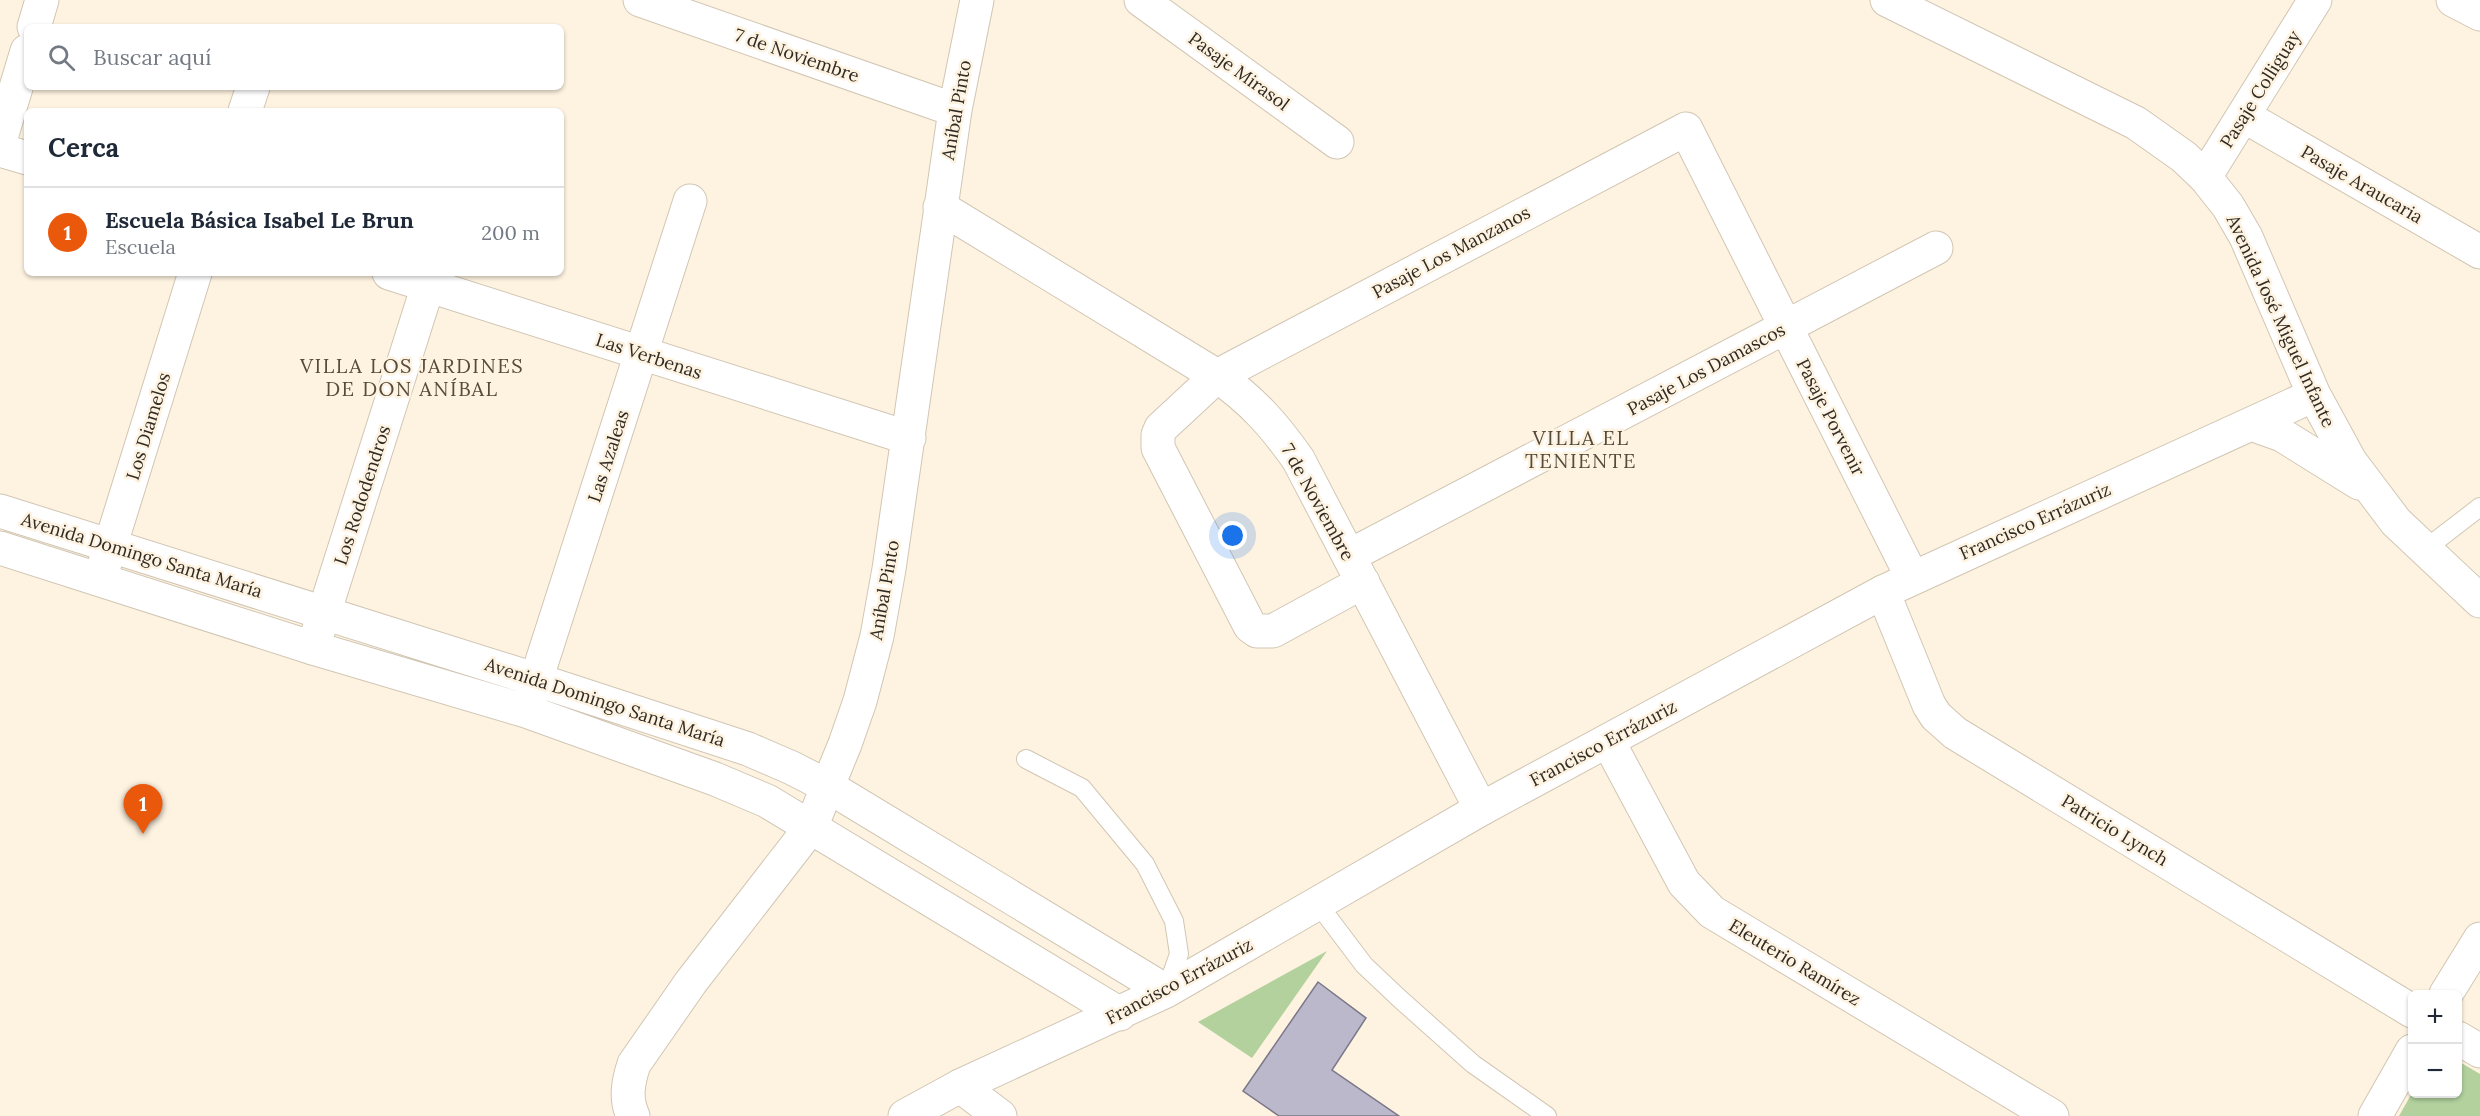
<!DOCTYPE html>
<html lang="es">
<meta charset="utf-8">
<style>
:root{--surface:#fff;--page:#f2f2f3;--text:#1f2937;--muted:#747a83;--line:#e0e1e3;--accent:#ea580c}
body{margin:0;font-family:Lora,serif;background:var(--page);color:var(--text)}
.controls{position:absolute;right:18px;bottom:18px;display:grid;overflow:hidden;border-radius:9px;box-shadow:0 2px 4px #0004}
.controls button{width:54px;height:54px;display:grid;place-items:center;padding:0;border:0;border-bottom:2px solid var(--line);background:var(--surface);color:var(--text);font:30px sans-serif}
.you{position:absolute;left:1233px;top:536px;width:21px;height:21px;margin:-15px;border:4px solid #fff;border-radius:50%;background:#1a73e8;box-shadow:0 0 0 9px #1a73e833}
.badge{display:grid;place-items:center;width:39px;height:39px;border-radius:50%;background:var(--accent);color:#fff;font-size:20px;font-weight:700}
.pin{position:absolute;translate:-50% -50px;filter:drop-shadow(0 2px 3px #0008)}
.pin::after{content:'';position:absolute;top:32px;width:21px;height:18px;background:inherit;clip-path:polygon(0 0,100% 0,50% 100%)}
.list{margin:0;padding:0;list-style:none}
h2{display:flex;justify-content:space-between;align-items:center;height:78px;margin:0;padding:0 24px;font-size:26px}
h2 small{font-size:20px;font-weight:400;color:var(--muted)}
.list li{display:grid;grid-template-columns:39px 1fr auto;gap:18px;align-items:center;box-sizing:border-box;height:90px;padding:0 24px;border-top:2px solid var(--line)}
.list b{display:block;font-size:22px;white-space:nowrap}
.list p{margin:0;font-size:20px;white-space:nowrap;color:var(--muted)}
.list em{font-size:20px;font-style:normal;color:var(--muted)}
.icon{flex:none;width:33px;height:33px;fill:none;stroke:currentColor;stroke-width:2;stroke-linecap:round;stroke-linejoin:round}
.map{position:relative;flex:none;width:2480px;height:1116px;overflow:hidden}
.search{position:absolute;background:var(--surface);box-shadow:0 2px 4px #0004;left:24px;top:24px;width:540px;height:66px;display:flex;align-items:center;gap:15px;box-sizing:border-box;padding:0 21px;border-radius:9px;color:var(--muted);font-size:22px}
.panel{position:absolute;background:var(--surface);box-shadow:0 2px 4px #0004;left:24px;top:108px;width:540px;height:168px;border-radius:9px}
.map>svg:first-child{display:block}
.green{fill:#b2d19d}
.building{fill:#bbb8cb;stroke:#7a7789;stroke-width:1.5}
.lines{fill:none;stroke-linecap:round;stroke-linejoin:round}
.lane-casing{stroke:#d1c6b4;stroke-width:20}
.street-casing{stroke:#d1c6b4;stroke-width:35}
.secondary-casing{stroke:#d1c6b4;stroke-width:35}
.lane{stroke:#fff;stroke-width:18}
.street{stroke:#fff;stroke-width:33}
.secondary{stroke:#fff;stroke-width:33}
.labels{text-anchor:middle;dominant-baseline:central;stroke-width:5;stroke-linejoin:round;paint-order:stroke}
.street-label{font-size:18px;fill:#2f2a23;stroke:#fef2e0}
.neighbourhood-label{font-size:20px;letter-spacing:1.5px;fill:#554b3c;stroke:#fef2e0}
</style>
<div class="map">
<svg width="2480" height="1116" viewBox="0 0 2480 1116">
<rect width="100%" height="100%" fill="#fef2e0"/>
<!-- green -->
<path class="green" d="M1327,951l-75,107 -54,-36z
M2458,1061l22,13v42h-81l13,-23 46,1z"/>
<!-- building -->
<path class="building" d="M1318,982l48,36 -34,52 67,46h-120l-36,-25z"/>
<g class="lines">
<!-- lane casing -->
<g class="lane-casing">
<path id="lane" d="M2424,550l56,-43
M1026,759l56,29 63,76 29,57 5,33 -13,37
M1318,904l46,61 36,34 73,65 74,52"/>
</g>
<!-- street casing -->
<g class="street-casing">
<path id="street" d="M640,0l315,110
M1141,0l196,142
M2453,0l27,14
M34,27l8,-27
M245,111l8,-24
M2244,116l236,136
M0,141l27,-90
M0,150l27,8
M2205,177l110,-177
M940,207l277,169c35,24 57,49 81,83l183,350
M389,273l520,165
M1349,556l587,-308
M100,579l95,-306
M1363,582l-90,49h-16l-7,-5 -92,-178v-13l3,-7 56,-52 469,-247 226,448
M1883,592l46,113 7,11 19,17 457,278
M313,648l119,-375
M528,705l162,-504
M1608,741l76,142 28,29 340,204
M2446,994l34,-55
M2458,1038l22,13
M960,1086l40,30
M633,1116c-8,-17 -5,-34 1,-52l57,-82 120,-155 34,-83 15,-43 17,-65 12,-67 66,-459 22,-110
M2375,1116l37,-65"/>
</g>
<!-- secondary casing -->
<g class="secondary-casing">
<path id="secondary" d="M1887,0l249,123 48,34 21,20 23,29 18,31 68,158 36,66 46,61 84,79
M2251,424l31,11 77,48
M0,511l537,169 211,69 44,19 37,19 337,204
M0,548l313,100 213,63 189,68 52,22 353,213
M905,1116l55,-30 206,-95 315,-182 402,-217 431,-197"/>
</g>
<!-- lane -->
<use href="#lane" class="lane"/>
<!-- street -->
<use href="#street" class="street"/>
<!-- secondary -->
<use href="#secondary" class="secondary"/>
</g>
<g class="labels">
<!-- street labels -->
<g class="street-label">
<text transform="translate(797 55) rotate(19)">7 de Noviembre</text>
<text transform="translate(1239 71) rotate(36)">Pasaje Mirasol</text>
<text transform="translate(2260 89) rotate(-58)">Pasaje Colliguay</text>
<text transform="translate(956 110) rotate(-80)">Aníbal Pinto</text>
<text transform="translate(2362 184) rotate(30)">Pasaje Araucaria</text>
<text transform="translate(1451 252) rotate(-28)">Pasaje Los Manzanos</text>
<text transform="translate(2281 321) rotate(65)">Avenida José Miguel Infante</text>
<text transform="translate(649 356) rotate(18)">Las Verbenas</text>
<text transform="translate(1706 369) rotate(-28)">Pasaje Los Damascos</text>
<text transform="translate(1831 417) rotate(63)">Pasaje Porvenir</text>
<text transform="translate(148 426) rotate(-73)">Los Diamelos</text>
<text transform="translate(608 456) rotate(-72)">Las Azaleas</text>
<text transform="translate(362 495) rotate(-72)">Los Rododendros</text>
<text transform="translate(1318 502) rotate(61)">7 de Noviembre</text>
<text transform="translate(2035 521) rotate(-24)">Francisco Errázuriz</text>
<text transform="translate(142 555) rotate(17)">Avenida Domingo Santa María</text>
<text transform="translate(884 590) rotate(-80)">Aníbal Pinto</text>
<text transform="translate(605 702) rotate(18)">Avenida Domingo Santa María</text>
<text transform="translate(1603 743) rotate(-28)">Francisco Errázuriz</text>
<text transform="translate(2115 830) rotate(31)">Patricio Lynch</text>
<text transform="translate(1795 962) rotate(31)">Eleuterio Ramírez</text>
<text transform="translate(1179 981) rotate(-28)">Francisco Errázuriz</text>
</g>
<!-- neighbourhood labels -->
<g class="neighbourhood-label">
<text x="412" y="365">VILLA LOS JARDINES<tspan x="412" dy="23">DE DON ANÍBAL</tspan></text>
<text x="1581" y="437">VILLA EL<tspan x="1581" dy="23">TENIENTE</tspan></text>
</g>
</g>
</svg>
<div class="controls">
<button>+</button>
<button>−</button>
</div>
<div class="you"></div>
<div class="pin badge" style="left:143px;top:834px">1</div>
<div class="search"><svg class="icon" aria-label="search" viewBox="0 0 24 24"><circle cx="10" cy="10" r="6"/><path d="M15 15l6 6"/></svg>Buscar aquí</div>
<section class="panel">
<h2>Cerca<small></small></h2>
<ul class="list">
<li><span class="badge">1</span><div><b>Escuela Básica Isabel Le Brun</b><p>Escuela</p></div><em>200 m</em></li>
</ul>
</section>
</div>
